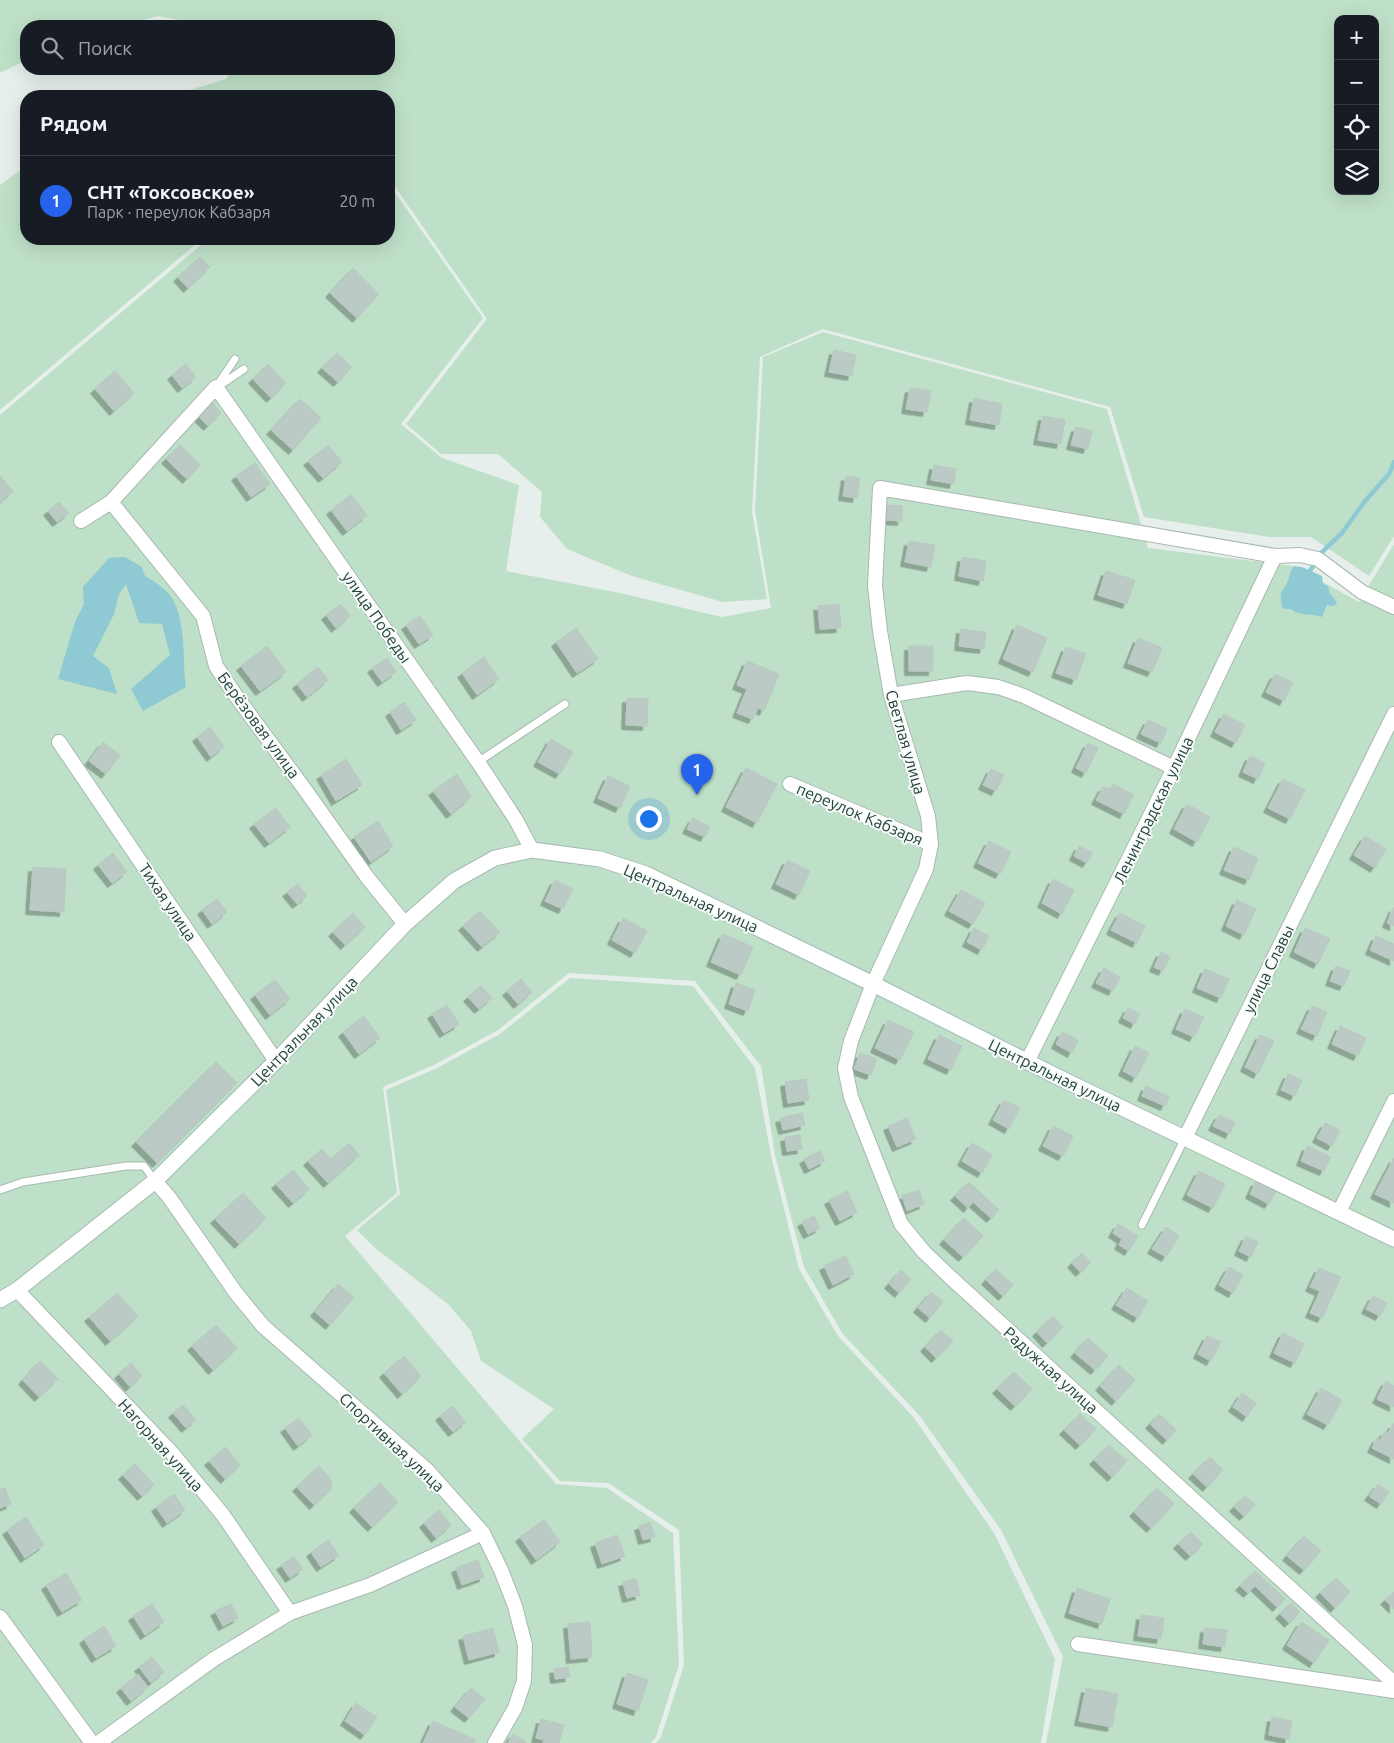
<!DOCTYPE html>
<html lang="ru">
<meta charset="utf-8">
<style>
:root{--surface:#171b24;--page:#242831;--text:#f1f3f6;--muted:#9ea1a6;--line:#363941;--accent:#2563eb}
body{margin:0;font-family:Ubuntu,sans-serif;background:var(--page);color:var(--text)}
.controls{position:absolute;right:15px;top:15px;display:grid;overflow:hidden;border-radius:10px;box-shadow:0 5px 20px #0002}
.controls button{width:45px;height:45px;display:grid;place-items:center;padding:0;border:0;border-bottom:1px solid var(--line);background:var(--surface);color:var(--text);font:25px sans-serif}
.you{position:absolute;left:648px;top:818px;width:18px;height:18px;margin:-12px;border:4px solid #fff;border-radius:50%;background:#1a73e8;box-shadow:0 0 0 8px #1a73e833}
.badge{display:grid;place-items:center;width:32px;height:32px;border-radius:50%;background:var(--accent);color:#fff;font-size:16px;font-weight:700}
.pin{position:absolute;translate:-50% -41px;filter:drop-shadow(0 1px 2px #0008)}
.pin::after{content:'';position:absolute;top:26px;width:18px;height:15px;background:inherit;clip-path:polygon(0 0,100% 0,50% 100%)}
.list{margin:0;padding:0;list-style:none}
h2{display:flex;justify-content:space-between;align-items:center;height:65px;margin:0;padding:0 20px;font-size:21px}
h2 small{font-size:16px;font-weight:400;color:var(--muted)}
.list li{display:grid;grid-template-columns:32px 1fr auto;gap:15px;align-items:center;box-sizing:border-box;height:90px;padding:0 20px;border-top:1px solid var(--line)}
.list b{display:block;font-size:19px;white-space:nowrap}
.list p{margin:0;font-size:16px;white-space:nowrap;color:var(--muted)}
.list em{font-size:16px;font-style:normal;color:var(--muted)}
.icon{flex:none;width:28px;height:28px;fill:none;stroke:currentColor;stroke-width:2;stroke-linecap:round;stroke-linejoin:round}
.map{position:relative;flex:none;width:1394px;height:1743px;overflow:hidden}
.search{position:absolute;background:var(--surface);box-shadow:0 5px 20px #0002;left:20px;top:20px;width:375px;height:55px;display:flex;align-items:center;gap:12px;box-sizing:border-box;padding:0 18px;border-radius:20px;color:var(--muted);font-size:19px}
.panel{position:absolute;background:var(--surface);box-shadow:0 5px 20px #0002;left:20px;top:90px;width:375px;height:155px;border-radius:20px}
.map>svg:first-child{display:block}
.green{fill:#bfe0c8;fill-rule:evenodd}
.water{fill:#8ec9d4}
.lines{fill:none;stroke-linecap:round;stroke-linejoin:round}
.stream{stroke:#8ec9d4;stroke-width:4.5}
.building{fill:#bbcac4;stroke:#b8c9c2;filter:url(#shadow)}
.lane-casing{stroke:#a8b8b2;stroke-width:9}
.street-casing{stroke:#a8b8b2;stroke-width:16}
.secondary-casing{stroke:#a4bbb3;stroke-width:17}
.lane{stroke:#fff;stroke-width:7}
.street{stroke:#fff;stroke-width:14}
.secondary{stroke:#fff;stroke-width:15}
.labels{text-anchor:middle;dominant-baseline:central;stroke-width:4;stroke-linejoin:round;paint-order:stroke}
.street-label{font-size:16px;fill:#24423a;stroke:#f7fbf9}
</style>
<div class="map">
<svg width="1394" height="1743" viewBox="0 0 1394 1743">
<defs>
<filter id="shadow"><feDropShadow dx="-4.5" dy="4.5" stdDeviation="0" flood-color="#0004"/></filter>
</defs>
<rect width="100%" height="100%" fill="#e6efeb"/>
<!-- green -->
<path class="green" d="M0,0h1394v536l-25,40 -58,-39h-42l-125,-20 -34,-110 -287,-78 -63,28 -8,155 15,87 -44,3 -91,-26 -65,-27 -27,-32 2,-25 -44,-38h-57l-35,-30 81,-105 -98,-141v-82h-219l56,-17 7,-10h156v-43h-178l-53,-10 -37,10h-95v34l-26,13zM1338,19h37v172h-37z
M26,166v73h176l-202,171v-225z
M389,184l94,134 -82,106 41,34 77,27 -13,86 114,22 102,24 49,-9 -16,-97 8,-154 60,-25 284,77 41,139 146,18 65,36 35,-58v1199h-348l17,-86 -62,-127 -82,-115 -77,-82 -38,-66 -29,-112 -14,-89 -66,-85 -126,-8 -71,57 -64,35 -51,22 14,106 -52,43 211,248 51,4 66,45 6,131 -23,73 -5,6h-651v-1328l208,-176h181z
M570,978l123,8 62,82 16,88 28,113 39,67 76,82 80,115 61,126 -14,84h-385l5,-6 23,-72 -5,-135 -71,-47 -48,-2 -38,-42 32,-30 -73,-48 -10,-30 -23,-27 -73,-56 -18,-18 43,-36 -14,-104 49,-21 65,-35z"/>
<!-- water -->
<path class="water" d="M125,557l17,10 3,9c9,5 21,13 27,22 15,26 10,61 14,89l-43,24 -12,-22 39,-34 -8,-31 -23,-1 -13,-39 -7,10 -5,20 -21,42 16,12 8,26 -59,-15 17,-57 9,-18 -1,-17 26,-29z
M1294,566l8,1 20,9 1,8 5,2 2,8 7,8 -3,4 -7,-1 -5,12c-10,-4 -22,0 -31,-8h-5l-4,-2c-4,-20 2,-14 7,-29 1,-6 1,-7 5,-12z"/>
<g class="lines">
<!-- stream -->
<path class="stream" d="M1310,571l11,-18 21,-20 23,-32 24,-27 5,-12"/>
</g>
<!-- building -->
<path class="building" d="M200,257l10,10 -22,21 -10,-11z
M353,268l26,26 -22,24 -27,-25z
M834,350l22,5 -4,21 -23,-4z
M337,353l15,14 -14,15 -16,-14z
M186,364l10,13 -14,11 -10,-13z
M268,364l18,19 -15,15 -18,-19z
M115,371l19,22 -20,18 -19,-22z
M910,388l21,3 -4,21 -21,-3z
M974,398l28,6 -3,21 -29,-5z
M300,399l21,19 -28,32 -22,-20z
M213,403l8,10 -13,13 -9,-9z
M1043,416l22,4 -4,24 -23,-4z
M1076,427l16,4 -4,18 -17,-4z
M180,445l20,20 -13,14 -21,-20z
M328,445l14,17 -19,16 -15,-17z
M255,463l15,21 -19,13 -15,-21z
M934,465l22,4 -2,15 -23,-4z
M0,476l13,15 -13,11z
M846,476l14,2 -3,20 -14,-2z
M351,495l16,20 -20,16 -16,-21z
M59,502l10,11 -12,9 -9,-11z
M887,505l15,1v15l-16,-1z
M909,541l26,4 -4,22 -26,-5z
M962,557l24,4 -3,20 -24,-5z
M1106,571l29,9 -8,24 -29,-9z
M341,604l9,12 -14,12 -10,-13z
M839,604l2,24 -21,1 -2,-23z
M420,616l13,19 -14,9 -13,-19z
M1017,625l30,13 -14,34 -30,-13z
M576,628l22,31 -21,14 -21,-31z
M961,629l25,3 -2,17 -25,-3z
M1138,638l24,10 -10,24 -24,-9z
M267,646l19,26 -26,19 -19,-25z
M909,646h24v25h-24z
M1066,647l20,7 -10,26 -20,-7z
M484,657l15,22 -22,16 -15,-22z
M387,658l9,14 -14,10 -10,-14z
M747,661l32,13 -15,37 -6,-3 -5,11 -16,-6 10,-24 -10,-4z
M318,667l10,13 -21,17 -10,-13z
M1275,674l18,9 -9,18 -18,-9z
M627,698l21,1 -1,27 -21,-1z
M404,702l12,18 -15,10 -11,-18z
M1224,714l21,11 -9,18 -21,-11z
M1148,720l19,9 -6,14 -20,-9z
M210,727l14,20 -13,10 -14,-20z
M551,739l22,13 -13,22 -22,-12z
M103,742l17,13 -14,19 -17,-13z
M1088,743l10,5 -12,25 -10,-5z
M1250,756l15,7 -7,16 -15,-7z
M346,759l16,26 -26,16 -15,-26z
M746,768l31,16 -20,39 -31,-16z
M991,769l13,6 -8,16 -13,-6z
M457,774l14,23 -20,17 -18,-23z
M608,776l22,10 -10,22 -22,-10z
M1283,779l22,11 -15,29 -22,-11z
M1113,784l21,11 -10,19 -28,-14 7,-13 7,3z
M1187,804l23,13 -13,25 -23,-13z
M276,808l14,19 -21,16 -15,-19z
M693,818l17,9 -5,10 -18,-8z
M378,821l15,25 -22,16 -17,-25z
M1365,836l21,13 -11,19 -21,-13z
M989,841l22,11 -11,22 -22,-11z
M1079,846l14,7 -6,10 -13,-7z
M1234,847l24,11 -9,22 -25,-10z
M113,853l14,19 -15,11 -14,-18z
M787,860l23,11 -11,24 -23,-11z
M33,867l33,2 -2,43 -34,-2z
M1053,879l21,11 -12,24 -20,-11z
M555,880l18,9 -10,20 -18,-8z
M298,884l9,12 -10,8 -10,-12z
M961,890l24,13 -12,21 -24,-13z
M217,899l10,13 -15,12 -10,-14z
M1237,900l19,9 -12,26 -18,-9z
M1394,907v19l-7,-3z
M480,911l20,21 -18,15 -19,-21z
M353,913l12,14 -20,18 -12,-13z
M1120,913l25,13 -8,17 -26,-13z
M623,918l24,13 -12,22 -23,-13z
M974,928l15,8 -7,14 -15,-8z
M1305,928l25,11 -12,25 -24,-12z
M723,934l30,13 -12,28 -30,-13z
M1376,936l18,8v17l-24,-11z
M1161,952l9,5 -7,14 -9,-4z
M1336,966l14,5 -6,15 -14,-5z
M1104,968l16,9 -7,14 -17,-8z
M1205,969l24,10 -8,19 -24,-10z
M521,979l11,13 -14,12 -11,-13z
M275,980l15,19 -20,16 -15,-20z
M736,983l19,7 -7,21 -19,-7z
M481,986l11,12 -13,11 -11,-12z
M447,1005l12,19 -15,9 -12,-19z
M1312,1006l15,6 -10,24 -16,-7z
M1128,1008l12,6 -5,10 -12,-6z
M1185,1009l19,8 -10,20 -18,-8z
M364,1016l16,22 -21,16 -16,-22z
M888,1020l26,12 -14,28 -25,-12z
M1340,1026l26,12 -8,18 -26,-12z
M1062,1032l16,8 -6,13 -16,-9z
M939,1035l23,11 -11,24 -23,-11z
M1260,1035l14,6 -16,33 -13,-7z
M1135,1046l14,7 -13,25 -13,-7z
M860,1053l17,6 -6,16 -17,-6z
M216,1062l21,21 -80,80 -21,-21z
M1288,1074l14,6 -7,16 -14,-6z
M806,1079l3,21 -21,3 -3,-21z
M1146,1086l23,11 -4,9 -23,-10z
M1004,1100l16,8 -11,21 -16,-9z
M802,1113l3,12 -22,5 -3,-12z
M1219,1115l16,7 -5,12 -17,-8z
M907,1118l9,21 -19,8 -9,-21z
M1325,1123l15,7 -8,16 -15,-8z
M1053,1126l20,10 -10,20 -20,-10z
M800,1135l2,14 -15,2 -2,-14z
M349,1143l10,12 -31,28 -20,-22 14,-12 9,10z
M972,1143l20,12 -10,18 -20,-12z
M1307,1146l24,11 -7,14 -23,-10z
M820,1151l5,10 -16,8 -5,-10z
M1394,1158v45l-19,-9z
M293,1170l16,19 -16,14 -17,-19z
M1199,1171l26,13 -12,24 -26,-13z
M1256,1181l20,10 -7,13 -19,-10z
M969,1182l30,28 -8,8 -18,-16 -5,6 -13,-12z
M919,1190l5,14 -17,7 -5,-15z
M847,1191l10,21 -17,9 -11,-21z
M243,1193l23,25 -27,26 -24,-25z
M814,1216l6,12 -12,6 -6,-12z
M964,1218l19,18 -20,21 -19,-17z
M1118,1224l20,12 -9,15 -10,-6 3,-6 -9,-6z
M1166,1227l13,9 -13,21 -14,-8z
M1246,1236l12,6 -7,15 -12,-6z
M1082,1253l9,9 -11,10 -8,-9z
M845,1256l9,18 -21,11 -9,-19z
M1229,1267l14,8 -10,18 -14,-8z
M1319,1268l22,9 -19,41 -12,-5 10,-22 -10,-4z
M996,1269l17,16 -10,11 -17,-16z
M901,1270l10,9 -12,14 -10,-9z
M338,1284l16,13 -24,28 -15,-13z
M1127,1288l21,13 -10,17 -22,-13z
M931,1292l12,10 -13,16 -12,-10z
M117,1293l21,23 -28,25 -21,-24z
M1373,1296l14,7 -7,13 -14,-7z
M1053,1316l10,11 -16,16 -10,-11z
M216,1325l21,23 -24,22 -21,-24z
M941,1330l12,11 -17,17 -11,-11z
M1283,1333l21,11 -9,19 -21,-10z
M1207,1336l14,6 -10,19 -13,-7z
M1088,1338l20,18 -13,14 -20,-17z
M404,1356l17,20 -19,18 -18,-21z
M40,1361l18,18 -19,18 -16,-17z
M131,1363l11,13 -12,11 -11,-13z
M1119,1365l16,15 -19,21 -16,-15z
M1014,1372l18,17 -17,17 -18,-17z
M1386,1381l8,5v21l-17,-8z
M1321,1388l21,12 -14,25 -21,-11z
M1242,1393l14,10 -9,14 -14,-10z
M183,1405l13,15 -10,8 -13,-15z
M452,1406l14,16 -13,10 -13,-16z
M1080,1414l16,15 -16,16 -16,-15z
M1159,1414l17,16 -9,10 -17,-16z
M299,1418l13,17 -14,11 -13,-18z
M1393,1424h1v35l-22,-11 5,-10 3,2 5,-9 3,2z
M1109,1445l18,16 -15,16 -18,-17z
M225,1447l15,18 -15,14 -16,-18z
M1210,1457l13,13 -16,17 -14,-13z
M135,1464l19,21 -12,11 -19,-21z
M319,1466l13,15 -1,8 -17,16 -17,-18z
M380,1483l18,19 -26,25 -18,-19z
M1378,1484l11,8 -8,12 -12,-8z
M5,1488l6,16 -11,4v-18z
M1157,1488l17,16 -23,24 -17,-16z
M174,1494l11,16 -18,13 -11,-16z
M1245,1496l10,9 -11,11 -10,-9z
M439,1510l12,15 -15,13 -12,-15z
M26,1517l18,28 -19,13 -18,-28z
M544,1520l16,22 -24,18 -16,-23z
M650,1522l5,15 -12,3 -4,-14z
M1191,1532l12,12 -13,12 -12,-12z
M617,1535l8,21 -23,8 -7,-21z
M1304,1536l17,15 -17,19 -17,-14z
M328,1540l11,15 -18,12 -10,-15z
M294,1557l9,12 -13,9 -9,-13z
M478,1560l6,17 -22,8 -6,-17z
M1255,1571l30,28 -8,8 -22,-21 -7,7 -8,-7z
M66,1573l16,27 -20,12 -16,-27z
M1336,1578l14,14 -15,16 -15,-15z
M636,1579l4,16 -13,3 -4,-16z
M1077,1588l33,11 -8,25 -33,-11z
M1394,1592v17l-9,-9z
M1291,1603l9,9 -11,11 -9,-9z
M152,1604l12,18 -19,13 -12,-19z
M231,1604l7,14 -15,8 -8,-15z
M1141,1615l23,3 -3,21 -23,-3z
M590,1622l2,35 -21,2 -3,-35z
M1301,1622l28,18 -15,23 -27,-18z
M104,1626l12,20 -20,12 -12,-19z
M493,1628l6,24 -30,8 -6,-24z
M1205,1628l22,2 -2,17 -22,-3z
M152,1657l12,15 -13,11 -12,-16z
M568,1667l2,10 -15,2 -1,-10z
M627,1673l21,7 -10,31 -21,-7z
M138,1674l10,13 -17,14 -10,-13z
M471,1688l14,11 -16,19 -14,-11z
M1086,1688l32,6 -6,33 -33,-6z
M356,1703l21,14 -12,18 -20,-14z
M1272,1717l20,4 -3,18 -20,-4z
M541,1719l23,6 -5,18h-16l1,-3 -8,-2z
M433,1721l43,19 -2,3h-51z
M513,1734l13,8 -1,1h-17z"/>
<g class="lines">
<!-- lane casing -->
<g class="lane-casing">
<path id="lane" d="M219,386l25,-17
M216,387l19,-28
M478,762l87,-58
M0,1190l23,-8 103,-16h18l11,15
M1142,1225l43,-87"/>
</g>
<!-- street casing -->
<g class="street-casing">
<path id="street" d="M81,521l30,-19
M1394,607l-32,-15 -44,-33 -18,-4 -25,1 -395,-68 -5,98 5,45 11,64 37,121 3,28 -5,25 -53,115 -22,57 -6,27 6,29 50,127 23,28 25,24 445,407
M891,695l76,-12 31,4 26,9 150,72
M59,742l217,319
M790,784l141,60
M405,924l-38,-47 -61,-86 -70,-95 -20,-30 -13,-50 -92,-114 105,-115 262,375 38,58 16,30
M1027,1062l147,-294 101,-212
M1185,1138l209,-424
M155,1181l14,16 67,96 27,33 164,144 56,63 18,37 14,36 10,39 -1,36 -9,27 -20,35
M1339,1212l55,-111
M17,1290l155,163 51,62 67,98
M0,1617l92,126
M1078,1644l316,47
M98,1743l116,-84 76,-46 80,-28 113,-52"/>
</g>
<!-- secondary casing -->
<g class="secondary-casing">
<path id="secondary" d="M0,1300l17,-10 138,-109 121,-120 129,-137 49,-43 41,-23 37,-8 68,9 46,15 227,110 185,93 336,162"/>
</g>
<!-- lane -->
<use href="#lane" class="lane"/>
<!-- street -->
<use href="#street" class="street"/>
<!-- secondary -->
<use href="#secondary" class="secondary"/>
</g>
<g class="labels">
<!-- street labels -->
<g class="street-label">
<text transform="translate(377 617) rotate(55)">улица Победы</text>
<text transform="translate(259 725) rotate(54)">Берёзовая улица</text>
<text transform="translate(906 742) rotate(74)">Светлая улица</text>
<text transform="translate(1153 810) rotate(-64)">Ленинградская улица</text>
<text transform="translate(860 814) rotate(23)">переулок Кабзаря</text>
<text transform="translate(691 898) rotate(24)">Центральная улица</text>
<text transform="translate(168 902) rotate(56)">Тихая улица</text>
<text transform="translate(1268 969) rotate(-64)">улица Славы</text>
<text transform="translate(304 1031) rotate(-46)">Центральная улица</text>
<text transform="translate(1055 1075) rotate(26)">Центральная улица</text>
<text transform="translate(1051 1370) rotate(42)">Радужная улица</text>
<text transform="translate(392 1442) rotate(43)">Спортивная улица</text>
<text transform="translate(161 1445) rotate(48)">Нагорная улица</text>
</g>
</g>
</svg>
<div class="controls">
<button>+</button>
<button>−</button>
<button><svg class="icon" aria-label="locate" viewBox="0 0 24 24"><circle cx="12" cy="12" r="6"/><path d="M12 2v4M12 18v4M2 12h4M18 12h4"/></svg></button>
<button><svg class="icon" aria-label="layers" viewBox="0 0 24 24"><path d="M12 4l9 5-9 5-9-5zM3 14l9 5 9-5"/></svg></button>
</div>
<div class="you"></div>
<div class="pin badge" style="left:697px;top:795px">1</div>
<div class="search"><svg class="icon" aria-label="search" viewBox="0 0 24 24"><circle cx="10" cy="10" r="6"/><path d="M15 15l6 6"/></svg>Поиск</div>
<section class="panel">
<h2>Рядом<small></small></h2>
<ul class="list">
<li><span class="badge">1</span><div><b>СНТ «Токсовское»</b><p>Парк · переулок Кабзаря</p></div><em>20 m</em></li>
</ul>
</section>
</div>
